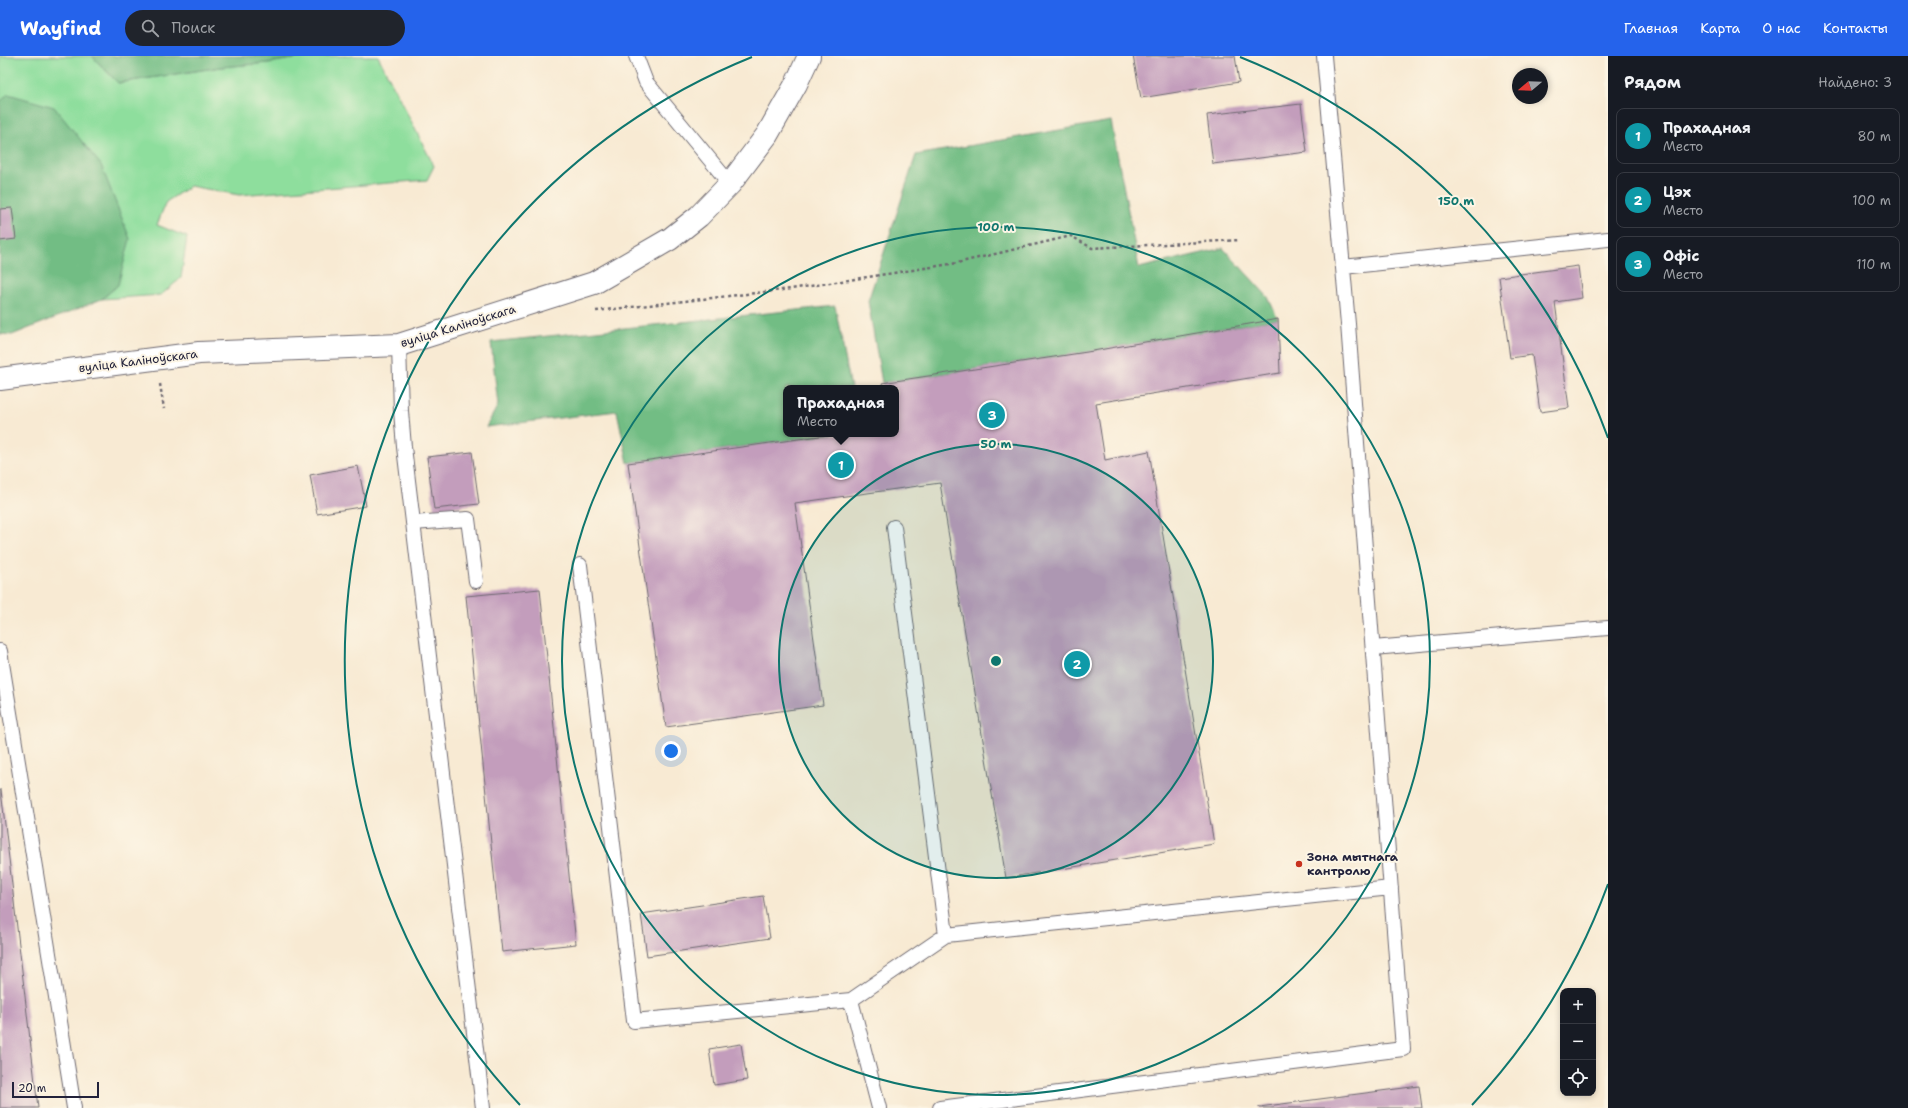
<!DOCTYPE html>
<html lang="ru">
<meta charset="utf-8">
<style>
:root{--surface:#171b24;--page:#20242c;--text:#f1f3f6;--muted:#9ea1a6;--line:#363941;--accent:#2563eb}
body{margin:0;font-family:"Shantell Sans",sans-serif;background:var(--page);color:var(--text)}
.controls{position:absolute;right:12px;bottom:12px;display:grid;overflow:hidden;border-radius:8px;box-shadow:0 2px 6px #0003}
.controls button{width:36px;height:36px;display:grid;place-items:center;padding:0;border:0;border-bottom:1px solid var(--line);background:var(--surface);color:var(--text);font:20px sans-serif}
.compass{position:absolute;left:1512px;top:12px;width:36px;height:36px;border-radius:50%;background:var(--surface);box-shadow:0 2px 6px #0003;rotate:251deg}
.scale{position:absolute;left:12px;bottom:10px;width:87px;box-sizing:border-box;padding-left:4px;border:2px solid #22223b;border-top:0;font-size:11px;line-height:14px;white-space:nowrap;color:#22223b;-webkit-text-stroke:3px #fcf5e5;paint-order:stroke}
.you{position:absolute;left:671px;top:695px;width:14px;height:14px;margin:-10px;border:3px solid #fff;border-radius:50%;background:#1a73e8;box-shadow:0 0 0 6px #1a73e833}
.badge{display:grid;place-items:center;width:26px;height:26px;border-radius:50%;background:var(--accent);color:#fff;font-size:13px;font-weight:700}
.pin{position:absolute;translate:-50% -50%;border:2px solid #fff;box-shadow:0 1px 4px #0006}
.popup{position:absolute;left:783px;top:329px;width:116px;height:52px;box-sizing:border-box;display:grid;place-content:center;border-radius:8px;background:var(--surface);filter:drop-shadow(0 1px 3px #0005);font-size:13px;white-space:nowrap;color:var(--muted)}
.popup b{font-size:15px;color:var(--text)}
.popup::after{content:'';position:absolute;left:50%;top:100%;margin-left:-8px;border:8px solid transparent;border-top-color:var(--surface)}
.list{margin:0;padding:0;list-style:none}
h2{display:flex;justify-content:space-between;align-items:center;height:52px;margin:0;padding:0 16px;font-size:17px}
h2 small{font-size:13px;font-weight:400;color:var(--muted)}
.list li{display:grid;grid-template-columns:26px 1fr auto;gap:12px;align-items:center;box-sizing:border-box;height:56px;margin:0 8px 8px;padding:0 8px;border:1px solid var(--line);border-radius:8px}
.list b{display:block;font-size:15px;white-space:nowrap}
.list p{margin:0;font-size:13px;white-space:nowrap;color:var(--muted)}
.list em{font-size:13px;font-style:normal;color:var(--muted)}
.icon{flex:none;width:22px;height:22px;fill:none;stroke:currentColor;stroke-width:2;stroke-linecap:round;stroke-linejoin:round}
.map{position:relative;flex:none;width:1608px;height:1052px;overflow:hidden}
header{display:flex;align-items:center;gap:24px;box-sizing:border-box;height:56px;padding:0 20px;background:var(--accent);color:#fff}
header strong{font-size:19px}
nav{display:flex;gap:22px;margin-inline-start:auto;font-size:14px}
.search{width:280px;height:36px;background:var(--page);display:flex;align-items:center;gap:10px;box-sizing:border-box;padding:0 14px;border-radius:22px;color:var(--muted);font-size:15px}
main{display:flex}
aside{flex:1;background:var(--surface)}
.map>svg:first-child{display:block}
.green{fill:#8ede9d;stroke:#58806c}
.forest{fill:#72bd84;stroke:#4a7060}
.building{fill:#c39dbc}
.lines{fill:none;stroke-linecap:round;stroke-linejoin:round}
.service-casing{stroke:#6d6870;stroke-width:16}
.tertiary-casing{stroke:#6d6870;stroke-width:24}
.path{stroke:#6d6870;stroke-width:2.5;stroke-dasharray:3 3;stroke-linecap:butt}
.service{stroke:#fff;stroke-width:14}
.tertiary{stroke:#fff;stroke-width:22}
.ring{fill:none;stroke:#0f766e;stroke-width:2}
.poi-dot{fill:#c8321e;stroke:#fcf5e5;stroke-width:1.5}
.labels{text-anchor:middle;dominant-baseline:central;stroke-width:4;stroke-linejoin:round;paint-order:stroke}
.street-label{font-size:12px;fill:#22223b;stroke:#fcf5e5}
.poi-label{font-size:12px;font-weight:bold;fill:#22223b;stroke:#fcf5e5;text-anchor:start}
.centre{fill:#0f766e;stroke:#fcf5e5;stroke-width:2}
.ring-label{font-size:12px;text-anchor:middle;font-weight:bold;fill:#0f766e;stroke:#fcf5e5;stroke-width:4;stroke-linejoin:round;paint-order:stroke}
</style>
<header>
<strong>Wayfind</strong>
<div class="search"><svg class="icon" aria-label="search" viewBox="0 0 24 24"><circle cx="10" cy="10" r="6"/><path d="M15 15l6 6"/></svg>Поиск</div>
<nav><a>Главная</a><a>Карта</a><a>О нас</a><a>Контакты</a></nav>
</header>
<main>
<div class="map">
<svg width="1608" height="1052" viewBox="0 0 1608 1052">
<rect width="100%" height="100%" fill="#fcf5e5"/>
<filter id="ink" filterUnits="userSpaceOnUse"><feTurbulence type="fractalNoise" baseFrequency=".025" numOctaves="2"/><feDisplacementMap in="SourceGraphic" scale="8" xChannelSelector="R" yChannelSelector="G"/><feConvolveMatrix kernelMatrix="1 2 1 2 8 2 1 2 1" color-interpolation-filters="sRGB"/></filter>
<filter id="wash" filterUnits="userSpaceOnUse"><feTurbulence type="fractalNoise" baseFrequency=".012" numOctaves="4" result="noise"/><feDisplacementMap in="SourceGraphic" scale="16" xChannelSelector="R" yChannelSelector="G"/><feGaussianBlur stdDeviation="0.9" result="paint"/><feColorMatrix in="noise" values="0 0 0 0 0 0 0 0 0 0 0 0 0 0 0 0 0 1.4 0 .05"/><feComposite in="paint" operator="in"/></filter>
<g filter="url(#wash)">
<rect width="100%" height="100%" fill="#f8ead3"/>
<!-- green -->
<path class="green" d="M0,0h92l26,27 103,-16 47,-4 42,-7h68l56,110 -7,14 -188,15 -49,-9 -24,16 -9,23 30,12 -6,41 -20,17 -59,4 16,-14 -110,-191 -8,8z"/>
<!-- forest -->
<path class="forest" d="M92,0h218l-42,7 -47,4 -103,16z
M8,38l46,13 47,58 29,74 -12,46 -16,14 -90,36 -12,-1v-232z
M1111,65l28,147 84,-20 45,49 10,22 -191,33 -205,31 -14,-82 48,-146z
M835,250l16,82h-65v46h48l-206,29 -11,-52 -131,16 12,-22 -7,-63z"/>
<g id="blocks">
<!-- building -->
<path class="building" d="M1133,0h102l4,26 -98,16z
M1301,48l6,48 -94,12 -6,-49z
M12,152l4,31 -16,2v-32z
M1578,210l4,32 -27,4 14,106 -29,4 -8,-57 -22,3 -11,-81z
M1278,263l2,54 -184,30 9,57 44,-9 65,393 -208,34 -66,-395 -145,20 28,202 -157,22 -38,-264 206,-29h62v-46h-13l-1,-5 205,-31z
M472,396l7,52 -45,5 -7,-52z
M358,410l8,40 -49,8 -7,-39z
M540,533l36,355 -74,8 -36,-356z
M0,734h1l37,318h-38z
M763,840l7,42 -123,18 -6,-42z
M741,988l6,36 -33,5 -5,-36z
M1419,1030l3,22h-163v-1z"/>
</g>
</g>
<g filter="url(#ink)">
<use href="#blocks" fill-opacity="0" stroke="#6d6870" stroke-width="1"/>
<g class="lines">
<!-- service casing -->
<g class="service-casing">
<path id="service" d="M636,0l10,26 84,102
M1343,211l265,-28
M399,289l2,66 3,36 79,661
M413,467l55,-4 8,62
M894,471l52,408 445,-47
M580,509l54,456 217,-21 95,-65
M1373,592l235,-20
M0,595l74,457
M851,944l28,108
M940,1052l463,-59 -55,-725 -24,-268"/>
</g>
<!-- tertiary casing -->
<g class="tertiary-casing">
<path id="tertiary" d="M0,323l199,-26 200,-8 195,-62 76,-44 29,-23 31,-32 37,-49 29,-51 13,-28"/>
</g>
<!-- path -->
<path class="path" d="M596,255l195,-22 166,-26 114,-27 21,12 148,-8
M160,328l4,25"/>
<!-- service -->
<use href="#service" class="service"/>
<!-- tertiary -->
<use href="#tertiary" class="tertiary"/>
</g>
</g>
<!-- distance rings -->
<circle cx="996" cy="605" r="217" fill="#0f766e" fill-opacity=".12"/>
<g class="ring">
<circle cx="996" cy="605" r="217"/>
<circle cx="996" cy="605" r="434"/>
<path d="M1608 828A651 651 0 0 1 1472 1049M520 1049A651 651 0 0 1 752 1M1240 1A651 651 0 0 1 1608 382"/>
</g>
<!-- markers -->
<circle class="poi-dot" cx="1299" cy="808" r="4"/>
<g class="labels">
<!-- street labels -->
<g class="street-label">
<text transform="translate(458 270) rotate(-17)">вуліца Каліноўскага</text>
<text transform="translate(138 305) rotate(-7)">вуліца Каліноўскага</text>
</g>
<!-- poi labels -->
<g class="poi-label">
<text x="1307" y="801">Зона мытнага<tspan x="1307" dy="14">кантролю</tspan></text>
</g>
</g>
<circle cx="996" cy="605" r="6" class="centre"/>
<g class="ring-label">
<text x="1456" y="149">150 m</text>
<text x="996" y="175">100 m</text>
<text x="996" y="392">50 m</text>
</g>
</svg>
<div class="controls">
<button>+</button>
<button>−</button>
<button><svg class="icon" aria-label="locate" viewBox="0 0 24 24"><circle cx="12" cy="12" r="6"/><path d="M12 2v4M12 18v4M2 12h4M18 12h4"/></svg></button>
</div>
<svg class="compass" viewBox="-18 -18 36 36"><path d="M0-13l5 13h-10z" fill="#e53935"/><path d="M0 13l5-13h-10z" fill="#9ea1a6"/></svg>
<div class="scale">20 m</div>
<div class="you"></div>
<div class="pin badge" style="left:841px;top:409px;background:#0f9aa8">1</div>
<div class="popup"><b>Прахадная</b>Место</div>
<div class="pin badge" style="left:1077px;top:608px;background:#0f9aa8">2</div>
<div class="pin badge" style="left:992px;top:359px;background:#0f9aa8">3</div>
</div>
<aside>
<h2>Рядом<small>Найдено: 3</small></h2>
<ul class="list">
<li><span class="badge" style="background:#0f9aa8">1</span><div><b>Прахадная</b><p>Место</p></div><em>80 m</em></li>
<li><span class="badge" style="background:#0f9aa8">2</span><div><b>Цэх</b><p>Место</p></div><em>100 m</em></li>
<li><span class="badge" style="background:#0f9aa8">3</span><div><b>Офіс</b><p>Место</p></div><em>110 m</em></li>
</ul>
</aside>
</main>
